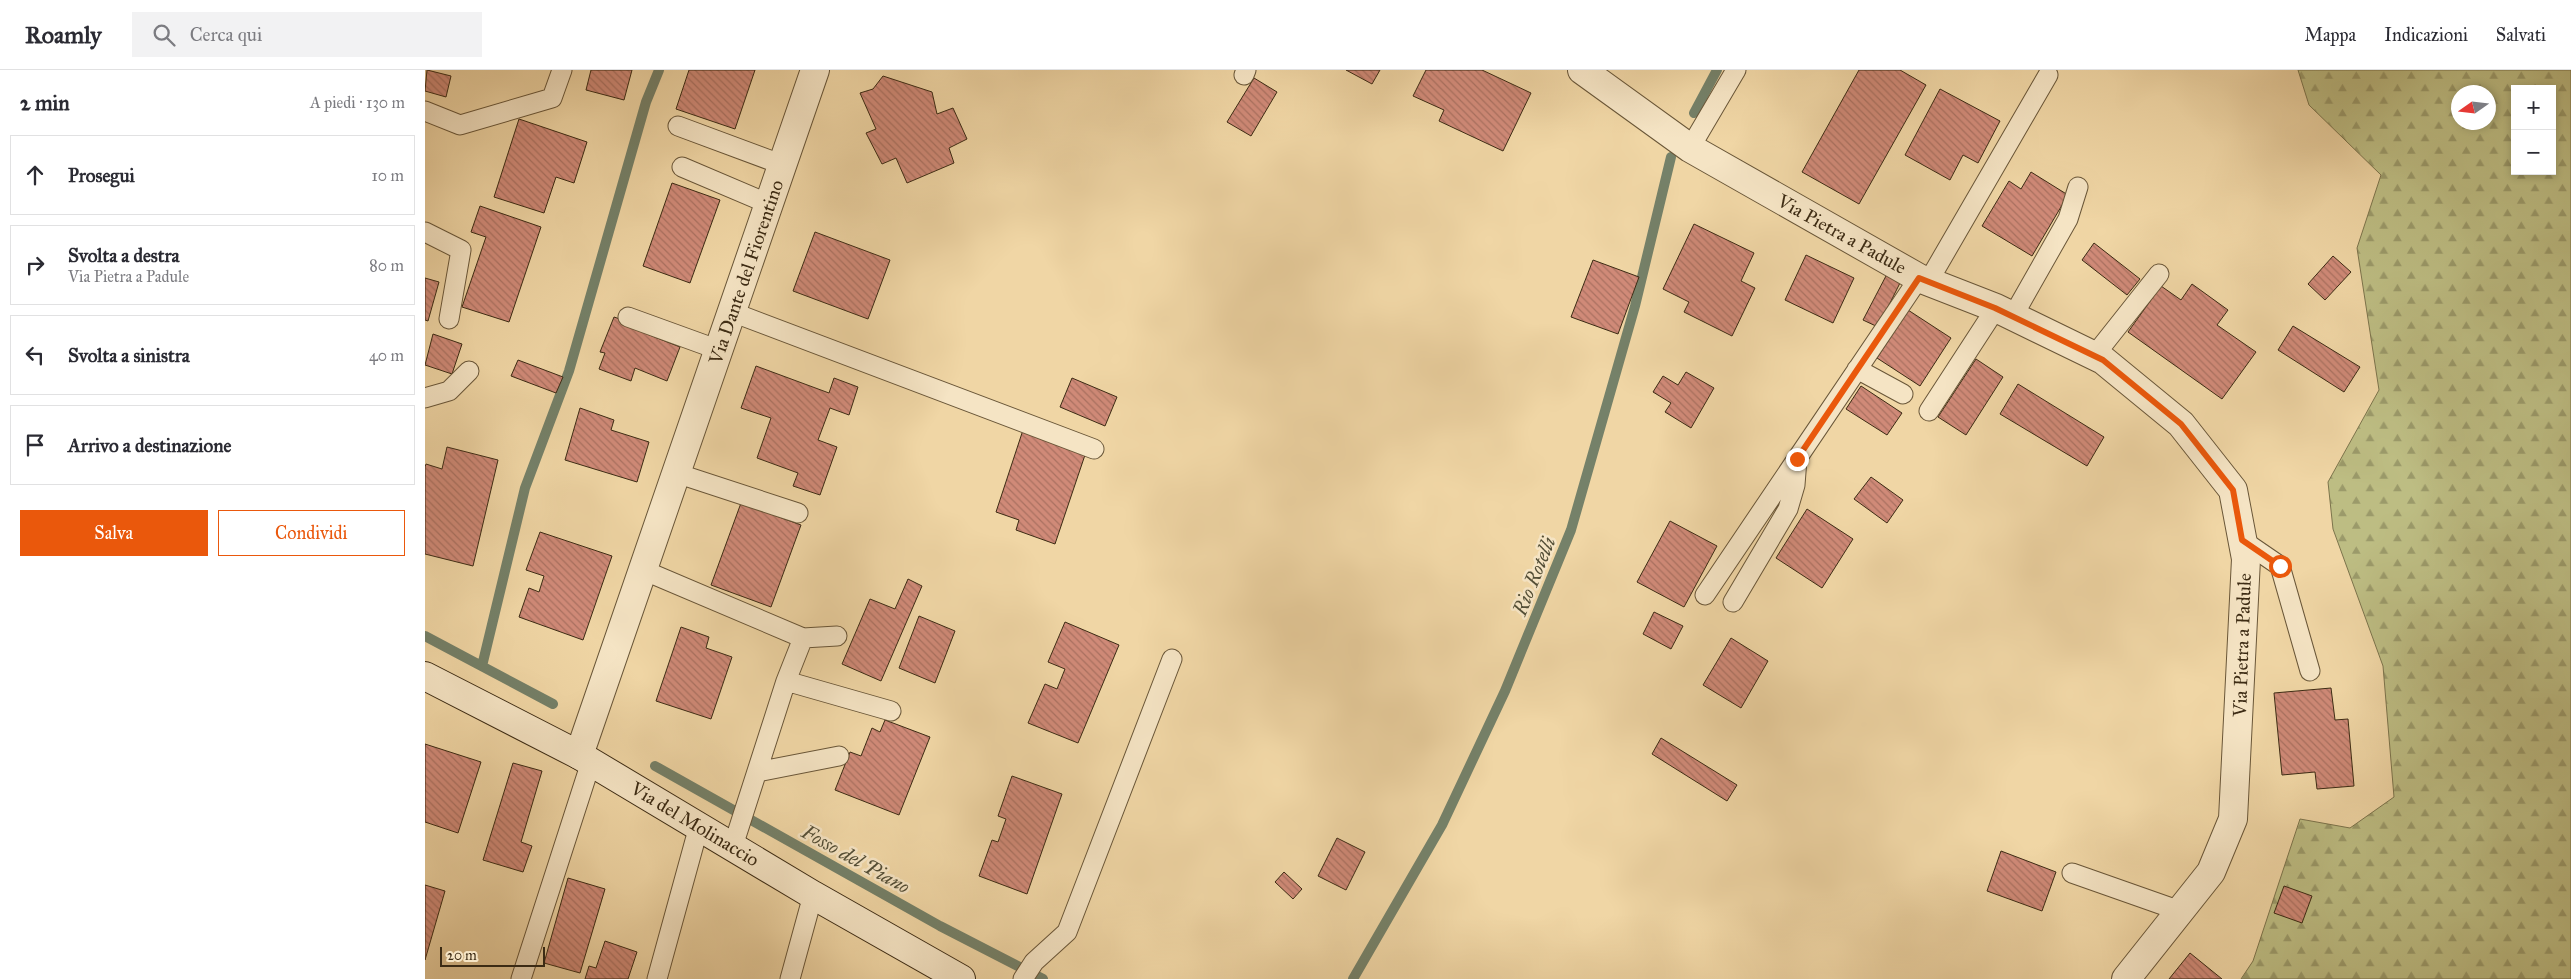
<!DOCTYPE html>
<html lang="it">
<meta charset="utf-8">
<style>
:root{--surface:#fff;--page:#f2f2f3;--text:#2b2b33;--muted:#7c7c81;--line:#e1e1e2;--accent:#ea580c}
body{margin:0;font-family:"IM FELL Great Primer",serif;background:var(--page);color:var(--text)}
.controls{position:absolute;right:15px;top:15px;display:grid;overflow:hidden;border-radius:0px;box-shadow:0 2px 8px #0003}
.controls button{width:45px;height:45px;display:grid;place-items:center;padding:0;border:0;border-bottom:1px solid var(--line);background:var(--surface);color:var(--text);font:25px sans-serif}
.compass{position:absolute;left:2026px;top:15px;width:45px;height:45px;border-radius:50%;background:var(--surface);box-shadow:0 2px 8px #0003;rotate:256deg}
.scale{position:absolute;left:15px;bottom:12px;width:105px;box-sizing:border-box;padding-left:5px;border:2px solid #3c2b14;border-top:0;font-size:14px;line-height:18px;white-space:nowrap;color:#3c2b14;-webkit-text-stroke:4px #f5e4c4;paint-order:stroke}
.stop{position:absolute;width:15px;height:15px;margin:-11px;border:4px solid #ea580c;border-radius:50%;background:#fff}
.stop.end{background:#ea580c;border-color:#fff;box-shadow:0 1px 5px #0008}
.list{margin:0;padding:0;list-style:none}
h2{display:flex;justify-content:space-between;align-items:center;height:65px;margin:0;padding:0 20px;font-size:21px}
h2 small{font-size:16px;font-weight:400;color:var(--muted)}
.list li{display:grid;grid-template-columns:32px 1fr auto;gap:15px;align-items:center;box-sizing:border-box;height:80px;margin:0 10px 10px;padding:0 10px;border:1px solid var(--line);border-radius:0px}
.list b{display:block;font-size:19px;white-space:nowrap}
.list p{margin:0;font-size:16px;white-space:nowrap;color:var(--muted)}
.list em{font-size:16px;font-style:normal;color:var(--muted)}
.actions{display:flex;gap:10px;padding:15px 20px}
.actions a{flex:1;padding:11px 0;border:1px solid var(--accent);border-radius:0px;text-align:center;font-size:18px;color:var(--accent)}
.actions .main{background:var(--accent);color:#fff}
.icon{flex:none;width:28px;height:28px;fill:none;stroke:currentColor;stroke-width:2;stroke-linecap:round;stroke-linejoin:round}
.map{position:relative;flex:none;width:2146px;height:909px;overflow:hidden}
header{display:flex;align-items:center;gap:30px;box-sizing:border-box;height:70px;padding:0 25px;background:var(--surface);border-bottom:1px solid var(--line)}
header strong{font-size:24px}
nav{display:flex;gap:28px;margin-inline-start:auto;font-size:18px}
.search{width:350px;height:45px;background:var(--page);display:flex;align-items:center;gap:12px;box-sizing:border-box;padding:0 18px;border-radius:0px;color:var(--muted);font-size:19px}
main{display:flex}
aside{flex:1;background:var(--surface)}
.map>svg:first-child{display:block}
.forest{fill:url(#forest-firs);stroke:#7c744c;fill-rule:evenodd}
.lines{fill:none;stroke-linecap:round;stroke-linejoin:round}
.stream{stroke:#758169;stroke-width:10}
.building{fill:url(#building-back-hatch);stroke:#3c2b14}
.lane-casing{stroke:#695638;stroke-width:21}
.street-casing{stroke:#695638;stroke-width:30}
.secondary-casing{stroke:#3c2b14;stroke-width:30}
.lane{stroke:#f5e4c4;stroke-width:19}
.street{stroke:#f5e4c4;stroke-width:28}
.secondary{stroke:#f5e4c4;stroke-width:28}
.route{stroke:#ea580c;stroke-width:6}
.labels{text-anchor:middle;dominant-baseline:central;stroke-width:5;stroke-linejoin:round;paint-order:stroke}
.street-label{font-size:19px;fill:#3c2b14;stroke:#f5e4c4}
.water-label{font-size:20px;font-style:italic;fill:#544f37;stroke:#f5e4c4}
</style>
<header>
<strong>Roamly</strong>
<div class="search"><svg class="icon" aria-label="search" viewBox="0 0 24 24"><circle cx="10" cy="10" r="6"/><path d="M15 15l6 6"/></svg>Cerca qui</div>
<nav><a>Mappa</a><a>Indicazioni</a><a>Salvati</a></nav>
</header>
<main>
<aside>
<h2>2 min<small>A piedi · 130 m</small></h2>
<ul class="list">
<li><svg class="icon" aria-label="ahead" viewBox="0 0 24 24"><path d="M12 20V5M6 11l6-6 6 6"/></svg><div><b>Prosegui</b></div><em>10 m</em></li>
<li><svg class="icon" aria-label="right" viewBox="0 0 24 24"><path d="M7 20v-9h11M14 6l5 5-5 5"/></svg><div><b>Svolta a destra</b><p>Via Pietra a Padule</p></div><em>80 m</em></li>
<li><svg class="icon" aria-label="left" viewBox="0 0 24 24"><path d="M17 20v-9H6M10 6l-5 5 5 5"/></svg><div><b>Svolta a sinistra</b></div><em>40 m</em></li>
<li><svg class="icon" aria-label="arrive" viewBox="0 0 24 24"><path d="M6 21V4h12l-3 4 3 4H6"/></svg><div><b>Arrivo a destinazione</b></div></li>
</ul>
<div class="actions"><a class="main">Salva</a><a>Condividi</a></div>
</aside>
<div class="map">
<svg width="2146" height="909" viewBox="0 0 2146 909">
<defs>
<pattern id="forest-firs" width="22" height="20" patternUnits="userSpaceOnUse" patternTransform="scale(1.25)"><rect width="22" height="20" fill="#bdbd83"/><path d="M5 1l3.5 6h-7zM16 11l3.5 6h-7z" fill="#9b9a6a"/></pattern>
<pattern id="building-back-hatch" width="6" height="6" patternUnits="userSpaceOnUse" patternTransform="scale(1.25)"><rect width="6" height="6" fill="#d08a78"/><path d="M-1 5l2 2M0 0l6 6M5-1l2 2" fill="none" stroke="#aa7161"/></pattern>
</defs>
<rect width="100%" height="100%" fill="#f0d6a5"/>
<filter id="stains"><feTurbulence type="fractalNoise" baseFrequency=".004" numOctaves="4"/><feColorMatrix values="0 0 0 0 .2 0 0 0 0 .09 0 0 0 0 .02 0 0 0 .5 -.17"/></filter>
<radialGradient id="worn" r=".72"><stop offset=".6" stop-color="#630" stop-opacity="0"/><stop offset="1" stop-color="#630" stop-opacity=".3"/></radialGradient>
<!-- forest -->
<path class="forest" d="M1873,0h273v909h-330l12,-18 47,-142 50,9 44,-31 -11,-131 -50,-137 -5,-47 51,-92 -22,-142 24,-73 -72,-70zM2090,19h37v82h-37zM2034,22h30v30h-30z"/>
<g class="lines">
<!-- stream -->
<path class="stream" d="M1269,43l23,-43
M0,566l128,68
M57,596l43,-178 44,-117 77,-269 13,-32
M230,696l285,160 103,53
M928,909l89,-154 63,-134 66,-161 64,-224 36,-149"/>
</g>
<!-- building -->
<path class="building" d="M2,0l24,6 -5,21 -21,-6z
M166,0h41l-8,30 -38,-10z
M264,0h66l-20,59 -59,-20z
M921,0h34l-8,14z
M1001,0h56l49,23 -28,58 -64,-30 5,-11 -31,-14z
M1434,0h41l26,15 -67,119 -57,-32z
M458,6l49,16 5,22 16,-6 14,31 -18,9 5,15 -47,20 -11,-25 -14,6 -16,-31 10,-4 -16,-36 13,-4z
M829,8l23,14 -26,44 -24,-14z
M1515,19l60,32 -22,42 -15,-8 -13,25 -45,-25z
M94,49l68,23 -13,41 -18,-6 -12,36 -50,-16z
M1606,102l37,23 -36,61 -50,-30 27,-45 12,8z
M247,113l48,17 -30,83 -47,-17z
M55,136l61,21 -32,95 -47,-15 24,-70 -15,-5z
M1269,154l60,29 -13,28 14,7 -23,48 -48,-24 5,-10 -26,-13z
M390,162l75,28 -22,59 -75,-28z
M1669,173l46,36 -13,16 -45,-35z
M1381,185l48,23 -21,45 -48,-23z
M1908,186l18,16 -26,28 -17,-16z
M1168,190l46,17 -21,57 -47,-17z
M1462,204l14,7 -23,46 -15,-7z
M0,208l14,4 -11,39 -3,-1z
M1767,214l36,26 -11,15 39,27 -34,47 -94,-67 33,-46 20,14z
M1483,240l43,28 -31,48 -43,-28z
M189,247l35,12 -2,5 33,13 -13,34 -32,-13 -4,13 -32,-12 6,-16 -5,-1z
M1868,256l67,41 -16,25 -66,-42z
M8,264l29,10 -10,30 -27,-9z
M1551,289l27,18 -37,58 -28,-18z
M93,290l45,17 -7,16 -45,-17z
M331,296l73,27 5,-15 24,9 -9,28 -19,-7 -12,32 19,7 -17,48 -27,-9 5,-13 -41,-15 14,-40 -30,-10z
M1261,302l28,16 -23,40 -26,-16 6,-9 -18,-11 10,-16 15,9z
M647,308l45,19 -12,29 -45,-19z
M1593,314l86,53 -17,29 -87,-52z
M1436,316l41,27 -15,22 -41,-26z
M155,338l34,12 -3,10 38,12 -12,40 -72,-22z
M598,360l63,22 -31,92 -39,-14 3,-10 -23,-8z
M22,377l51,13 -25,106 -48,-12v-87l1,-3 16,5z
M1446,407l32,23 -16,23 -33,-24z
M316,433l60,22 -30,82 -60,-22z
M1382,439l46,30 -31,49 -46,-30z
M1245,451l47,25 -33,61 -47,-25z
M115,462l72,24 -29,84 -64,-23 10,-29 10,4 5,-16 -18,-6z
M483,509l14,7 -41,95 -39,-17 28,-65 25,10z
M1229,542l29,14 -12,23 -28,-15z
M494,546l36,15 -20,52 -36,-15z
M640,552l54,23 -41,98 -50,-20 17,-39 12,5 8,-20 -17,-7z
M256,557l28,10 -3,11 26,9 -21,62 -55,-18z
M1306,568l37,23 -27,47 -38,-23z
M1906,618l4,32 13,-1 6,67 -37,3 -2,-17 -33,3 -8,-82z
M460,650l45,17 -31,78 -64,-25 15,-38 11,4 11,-28 8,4z
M1236,668l76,47 -10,16 -75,-47z
M0,674l56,18 -23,71 -33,-11z
M88,693l29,8 -21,71 11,4 -9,26 -40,-12z
M587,706l50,18 -35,100 -48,-18 13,-36 6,2 8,-23 -8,-3z
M912,768l28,14 -19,38 -28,-14z
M1576,781l55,21 -14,39 -55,-20z
M859,802l18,17 -9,10 -18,-17z
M143,808l37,11 -25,84 -36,-10z
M0,815l20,6 -20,69z
M1859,816l28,10 -10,27 -28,-10z
M180,871l32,11 -9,27h-43l4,-13 7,2z
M1765,883l32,26h-53z"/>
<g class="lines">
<!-- lane casing -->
<g class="lane-casing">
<path id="lane" d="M819,5l2,-5
M0,41l35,14 92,-27 10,-28
M253,56l105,39
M1265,78l46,-78
M257,97l87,37
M0,162l36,18 -12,69
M1503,212l120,-207
M307,242l362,137
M1588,246l55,-97 10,-32
M203,247l91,33
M1669,286l65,-82
M1432,299l46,25
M0,328l24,-7 20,-20
M1504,341l67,-103
M251,403l122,40
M1817,470l38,26 30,105
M218,500l160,68
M1280,525l214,-317
M1308,532l55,-93 7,-24 2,-26
M361,611l17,-43 34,-2
M332,702l82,-16
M308,776l53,-165 105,30
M1647,803l108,38
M96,909l70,-217
M232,909l42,-153
M365,909l23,-84
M598,909l11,-17 33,-30 105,-273"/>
</g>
<!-- street casing -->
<g class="street-casing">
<path id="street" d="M1157,0l108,78 229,130 77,30 107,52 78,64 52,66 13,69 -13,260 -22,53 -85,107
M154,685l236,-685"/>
</g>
<!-- secondary casing -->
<g class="secondary-casing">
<path id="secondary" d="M0,606l154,79 234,140 148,84"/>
</g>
<!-- lane -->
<use href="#lane" class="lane"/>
<!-- street -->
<use href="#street" class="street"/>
<!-- secondary -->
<use href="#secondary" class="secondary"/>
</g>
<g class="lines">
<!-- route -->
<path class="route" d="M1372,389l122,-181 76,30 108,52 78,64 52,66 9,50 38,26"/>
</g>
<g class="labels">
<!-- street labels -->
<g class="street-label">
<text transform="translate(1417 164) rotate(29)">Via Pietra a Padule</text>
<text transform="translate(321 202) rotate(-71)">Via Dante del Fiorentino</text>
<text transform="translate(1817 575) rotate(-88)">Via Pietra a Padule</text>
<text transform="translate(270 754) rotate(31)">Via del Molinaccio</text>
</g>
<!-- water labels -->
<g class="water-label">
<text transform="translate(1109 506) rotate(-68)">Rio Rotelli</text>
<text transform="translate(431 789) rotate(29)">Fosso del Piano</text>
</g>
</g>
<rect width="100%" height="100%" filter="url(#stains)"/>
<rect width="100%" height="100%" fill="url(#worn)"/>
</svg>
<div class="controls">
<button>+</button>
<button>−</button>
</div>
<svg class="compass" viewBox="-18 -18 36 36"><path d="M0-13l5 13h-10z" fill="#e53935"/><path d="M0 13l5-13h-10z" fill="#7c7c81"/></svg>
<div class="scale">20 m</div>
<div class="stop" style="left:1855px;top:496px"></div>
<div class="stop end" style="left:1372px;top:389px"></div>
</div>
</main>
